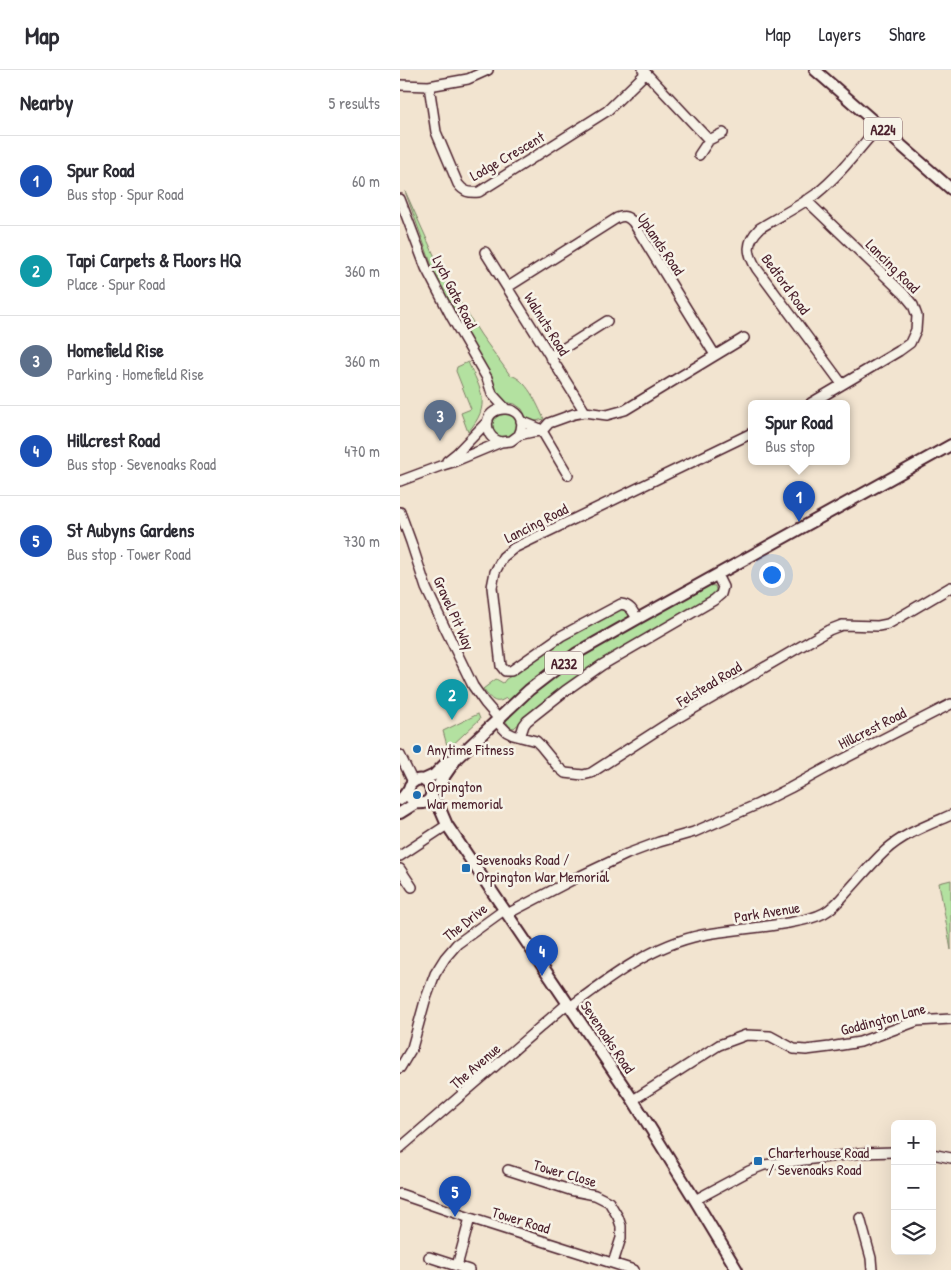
<!DOCTYPE html>
<meta charset="utf-8">
<style>
:root{--surface:#fff;--page:#f7f7f7;--text:#2b2b33;--muted:#7c7c81;--line:#e1e1e2;--accent:#1f6fb2}
body{margin:0;font-family:"Patrick Hand",sans-serif;background:var(--page);color:var(--text)}
.controls{position:absolute;right:15px;bottom:15px;display:grid;overflow:hidden;border-radius:8px;box-shadow:0 5px 20px #0002}
.controls button{width:45px;height:45px;display:grid;place-items:center;padding:0;border:0;border-bottom:1px solid var(--line);background:var(--surface);color:var(--text);font:25px sans-serif}
.you{position:absolute;left:371px;top:504px;width:18px;height:18px;margin:-12px;border:4px solid #fff;border-radius:50%;background:#1a73e8;box-shadow:0 0 0 8px #1a73e833}
.badge{display:grid;place-items:center;width:32px;height:32px;border-radius:50%;background:var(--accent);color:#fff;font-size:16px;font-weight:700}
.pin{position:absolute;translate:-50% -41px;filter:drop-shadow(0 1px 2px #0008)}
.pin::after{content:'';position:absolute;top:26px;width:18px;height:15px;background:inherit;clip-path:polygon(0 0,100% 0,50% 100%)}
.popup{position:absolute;left:348px;top:330px;width:102px;height:65px;box-sizing:border-box;display:grid;place-content:center;border-radius:8px;background:var(--surface);filter:drop-shadow(0 1px 4px #0005);font-size:16px;white-space:nowrap;color:var(--muted)}
.popup b{font-size:19px;color:var(--text)}
.popup::after{content:'';position:absolute;left:50%;top:100%;margin-left:-10px;border:10px solid transparent;border-top-color:var(--surface)}
.list{margin:0;padding:0;list-style:none}
h2{display:flex;justify-content:space-between;align-items:center;height:65px;margin:0;padding:0 20px;font-size:21px}
h2 small{font-size:16px;font-weight:400;color:var(--muted)}
.list li{display:grid;grid-template-columns:32px 1fr auto;gap:15px;align-items:center;box-sizing:border-box;height:90px;padding:0 20px;border-top:1px solid var(--line)}
.list b{display:block;font-size:19px;white-space:nowrap}
.list p{margin:0;font-size:16px;white-space:nowrap;color:var(--muted)}
.list em{font-size:16px;font-style:normal;color:var(--muted)}
.icon{flex:none;width:28px;height:28px;fill:none;stroke:currentColor;stroke-width:2;stroke-linecap:round;stroke-linejoin:round}
.map{position:relative;flex:none;width:551px;height:1200px;overflow:hidden}
header{display:flex;align-items:center;gap:30px;box-sizing:border-box;height:70px;padding:0 25px;background:var(--surface);border-bottom:1px solid var(--line)}
header strong{font-size:24px}
nav{display:flex;gap:28px;margin-inline-start:auto;font-size:18px}
main{display:flex}
aside{flex:1;background:var(--surface)}
.map>svg:first-child{display:block}
.green{fill:#b3e1a0;stroke:#7e8066}
.lines{fill:none;stroke-linecap:round;stroke-linejoin:round}
.minor-casing{stroke:#4a1f2b;stroke-width:12}
.major-casing{stroke:#4a1f2b;stroke-width:14}
.minor{stroke:#f7f3e8;stroke-width:9}
.major{stroke:#f7f3e8;stroke-width:10}
.poi-dot{fill:#1f6fb2;stroke:#f7f3e8;stroke-width:2}
.labels{text-anchor:middle;dominant-baseline:central;stroke-width:5;stroke-linejoin:round;paint-order:stroke}
.shield{fill:#f7f3e8;stroke:#7e5f64;stroke-width:1}
.shield-label{font-size:14px;font-weight:bold;fill:#4a1f2b}
.street-label{font-size:15px;fill:#4a1f2b;stroke:#f7f3e8}
.poi-label{font-size:15px;fill:#4a1f2b;stroke:#f7f3e8;text-anchor:start}
</style>
<header>
<strong>Map</strong>
<nav><a>Map</a><a>Layers</a><a>Share</a></nav>
</header>
<main>
<aside>
<h2>Nearby<small>5 results</small></h2>
<ul class="list">
<li><span class="badge" style="background:#1a4fb4">1</span><div><b>Spur Road</b><p>Bus stop · Spur Road</p></div><em>60 m</em></li>
<li><span class="badge" style="background:#0f9aa8">2</span><div><b>Tapi Carpets &amp; Floors HQ</b><p>Place · Spur Road</p></div><em>360 m</em></li>
<li><span class="badge" style="background:#5c6f8a">3</span><div><b>Homefield Rise</b><p>Parking · Homefield Rise</p></div><em>360 m</em></li>
<li><span class="badge" style="background:#1a4fb4">4</span><div><b>Hillcrest Road</b><p>Bus stop · Sevenoaks Road</p></div><em>470 m</em></li>
<li><span class="badge" style="background:#1a4fb4">5</span><div><b>St Aubyns Gardens</b><p>Bus stop · Tower Road</p></div><em>730 m</em></li>
</ul>
</aside>
<div class="map">
<svg width="551" height="1200" viewBox="0 0 551 1200">
<rect width="100%" height="100%" fill="#f2e4d0"/>
<filter id="ink" filterUnits="userSpaceOnUse"><feTurbulence type="fractalNoise" baseFrequency=".02" numOctaves="2"/><feDisplacementMap in="SourceGraphic" scale="10" xChannelSelector="R" yChannelSelector="G"/><feConvolveMatrix kernelMatrix="1 2 1 2 8 2 1 2 1" color-interpolation-filters="sRGB"/></filter>
<g filter="url(#ink)">
<!-- green -->
<path class="green" d="M5,121l39,86 37,58 29,40c17,4 27,29 34,44l-12,3 -6,-5 -4,-8 -7,-5 -10,-2 -5,-3 -10,-25 -54,-97z
M68,292c13,28 24,43 0,70l-7,-19 10,-4 -15,-38 1,-4z
M91 356a13 13 0 1 1 26 0a13 13 0 1 1-26 0Z
M307,515l8,1 1,4 -1,6 -193,125 -8,7 -4,-1 -5,-7v-4l47,-39 27,-19z
M221,538h4l7,9 -81,50 -42,34 -3,-3c-11,8 -16,0 -23,-9l13,-10 7,4 3,-4 12,-7 49,-35z
M78,644l2,5 -32,30 -5,-18z
M551,810v70l-12,-67z"/>
<g class="lines">
<!-- minor casing -->
<g class="minor-casing">
<path id="minor" d="M246,3l63,67 14,-7
M0,15l29,1 39,-7 20,-9
M29,16l7,46 22,52c6,8 11,9 21,8l128,-81 39,-38 -3,-3
M299,85l10,-15
M0,129l26,69 25,48 36,62 5,16 13,14
M406,130l98,94 9,11 4,11 -1,14 -6,13 -11,8 -88,52
M85,182l100,160
M108,217l109,-69c8,-3 11,-1 16,4l82,133
M150,287l57,-36
M442,314l-85,-115c-10,-16 -12,-26 3,-41 18,-11 38,-21 56,-34 24,-19 43,-45 63,-68
M121,351l17,7 4,3 26,44
M101,372c-7,-2 -12,-6 -13,-13 -7,-29 46,-26 31,6
M47,391l10,-8 31,-32
M0,411l43,-16 10,-3 48,-20 10,-1 8,-6 13,-3 10,-1 7,-8 25,-9 11,-2 22,3 18,-5 119,-72
M0,442l11,30 15,46 17,36 30,62 12,17 13,15 2,7 7,7 6,3 23,6 4,4 18,22 7,6 18,2 8,-2 76,-49 162,-94 13,-5 36,1 10,-2 63,-37
M237,549c-4,-8 -7,-14 -16,-15l-60,32 -50,35h-6l-4,-5 -9,-79 3,-15 8,-15 11,-9 238,-115
M120,667l4,-12 3,-4 38,-30 37,-26 112,-65 7,-6 2,-7 -6,-12
M0,685l13,27
M0,786l47,-31
M0,799l12,18
M107,844l67,-35 53,-25 32,-12 35,-10 62,-27 34,-17 42,-23 119,-61
M170,937c39,-29 82,-62 132,-72 28,-5 57,-7 86,-12 12,-2 25,-4 36,-10 9,-5 16,-13 22,-20 13,-14 25,-29 39,-42 18,-17 43,-26 66,-36
M0,998l12,-20 13,-47 10,-27 10,-16 12,-14 47,-34
M233,1030l86,-55 27,-10 24,1 24,13 12,1 24,-3 30,-5 57,-21 34,-2
M0,1078l167,-144
M532,1084l19,4
M108,1100l62,20 25,5 14,7 9,15 3,9v12l-8,25
M0,1124l70,24 164,52
M295,1130l54,-29 15,-6 97,-12 34,-1
M460,1148l11,40 1,12
M29,1187l40,13
M57,1196l13,-48"/>
</g>
<!-- major casing -->
<g class="major-casing">
<path id="major" d="M415,0l136,119
M23,710l11,-5 12,-12 13,-7 70,-66 48,-37 60,-34 314,-174
M32,721l5,-4 20,-29
M31,725l10,16 6,14 186,275 62,100 42,70
M0,730c3,-3 6,-7 8,-10 3,-5 0,-3 4,-7 17,-15 31,24 4,20l-6,-5 -2,-8
M0,743l16,-10"/>
</g>
<!-- minor -->
<use href="#minor" class="minor"/>
<!-- major -->
<use href="#major" class="major"/>
</g>
</g>
<!-- markers -->
<g class="poi-dot">
<circle cx="17" cy="679" r="5"/>
<circle cx="17" cy="725" r="5"/>
<rect x="61" y="793" width="10" height="10" rx="2.5"/>
<rect x="353" y="1086" width="10" height="10" rx="2.5"/>
</g>
<g class="labels">
<!-- shield labels -->
<g class="shield">
<rect x="464" y="47.5" width="38" height="23" rx="4"/>
<rect x="145" y="581.5" width="38" height="23" rx="4"/>
</g>
<g class="shield-label">
<text x="483" y="59">A224</text>
<text x="164" y="593">A232</text>
</g>
<!-- street labels -->
<g class="street-label">
<text transform="translate(107 86) rotate(-30)">Lodge Crescent</text>
<text transform="translate(261 174) rotate(56)">Uplands Road</text>
<text transform="translate(493 196) rotate(45)">Lancing Road</text>
<text transform="translate(386 214) rotate(54)">Bedford Road</text>
<text transform="translate(55 222) rotate(63)">Lych Gate Road</text>
<text transform="translate(147 254) rotate(58)">Walnuts Road</text>
<text transform="translate(136 453) rotate(-27)">Lancing Road</text>
<text transform="translate(54 543) rotate(66)">Gravel Pit Way</text>
<text transform="translate(309 614) rotate(-31)">Felstead Road</text>
<text transform="translate(472 658) rotate(-27)">Hillcrest Road</text>
<text transform="translate(367 842) rotate(-9)">Park Avenue</text>
<text transform="translate(65 852) rotate(-38)">The Drive</text>
<text transform="translate(483 949) rotate(-15)">Goddington Lane</text>
<text transform="translate(208 967) rotate(56)">Sevenoaks Road</text>
<text transform="translate(75 996) rotate(-41)">The Avenue</text>
<text transform="translate(165 1103) rotate(16)">Tower Close</text>
<text transform="translate(121 1150) rotate(17)">Tower Road</text>
</g>
<!-- poi labels -->
<g class="poi-label">
<text x="27" y="679">Anytime Fitness</text>
<text x="27" y="716">Orpington<tspan x="27" dy="17">War memorial</tspan></text>
<text x="76" y="789">Sevenoaks Road /<tspan x="76" dy="17">Orpington War Memorial</tspan></text>
<text x="368" y="1082">Charterhouse Road<tspan x="368" dy="17">/ Sevenoaks Road</tspan></text>
</g>
</g>
</svg>
<div class="controls">
<button>+</button>
<button>−</button>
<button><svg class="icon" aria-label="layers" viewBox="0 0 24 24"><path d="M12 4l9 5-9 5-9-5zM3 14l9 5 9-5"/></svg></button>
</div>
<div class="you"></div>
<div class="pin badge" style="left:399px;top:452px;background:#1a4fb4">1</div>
<div class="popup"><b>Spur Road</b>Bus stop</div>
<div class="pin badge" style="left:52px;top:650px;background:#0f9aa8">2</div>
<div class="pin badge" style="left:40px;top:371px;background:#5c6f8a">3</div>
<div class="pin badge" style="left:142px;top:906px;background:#1a4fb4">4</div>
<div class="pin badge" style="left:55px;top:1147px;background:#1a4fb4">5</div>
</div>
</main>
